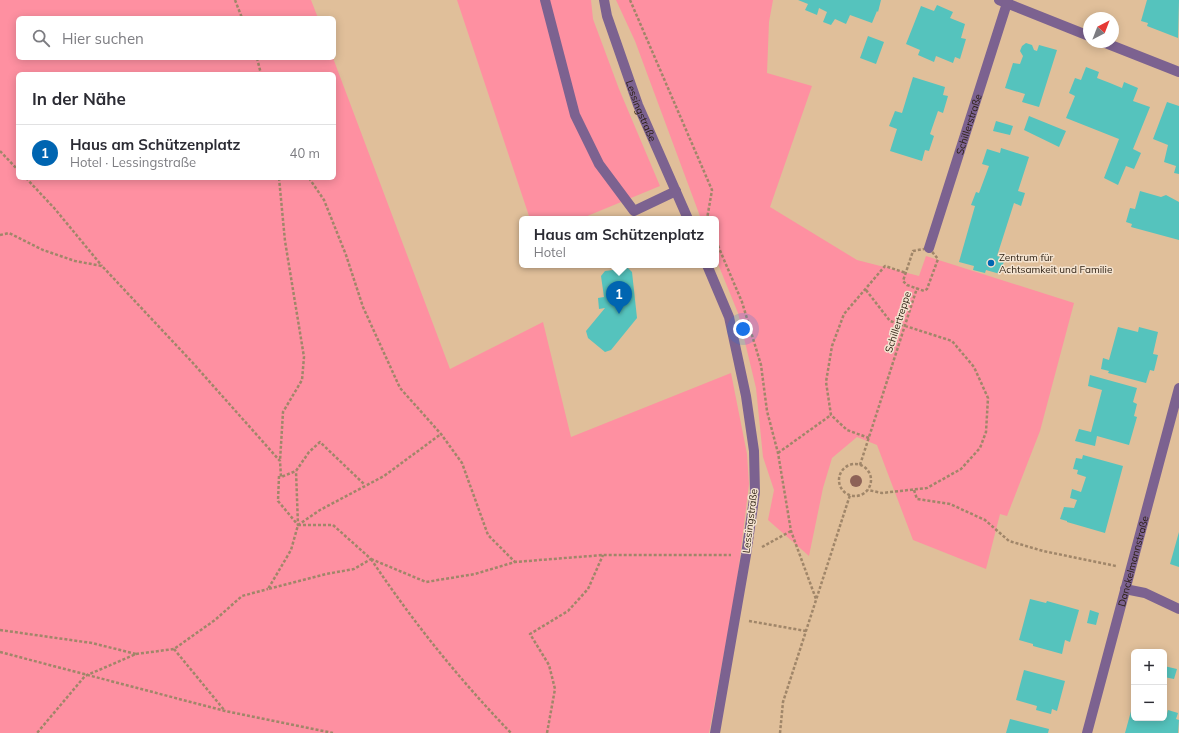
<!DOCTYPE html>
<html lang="de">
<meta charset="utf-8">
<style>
:root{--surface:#fff;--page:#f7f7f7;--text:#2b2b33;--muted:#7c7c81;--line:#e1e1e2;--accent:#0065b1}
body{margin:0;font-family:Mulish,sans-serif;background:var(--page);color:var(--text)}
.controls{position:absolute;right:12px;bottom:12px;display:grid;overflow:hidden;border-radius:6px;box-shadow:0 2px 10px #0003}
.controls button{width:36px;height:36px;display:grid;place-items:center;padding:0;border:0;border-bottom:1px solid var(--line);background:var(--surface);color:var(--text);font:20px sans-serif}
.compass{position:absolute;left:1083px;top:12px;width:36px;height:36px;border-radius:50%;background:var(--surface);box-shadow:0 2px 10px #0003;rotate:42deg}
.you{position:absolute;left:743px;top:329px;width:14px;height:14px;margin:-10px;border:3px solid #fff;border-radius:50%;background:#1a73e8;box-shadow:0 0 0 6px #1a73e833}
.badge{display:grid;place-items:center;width:26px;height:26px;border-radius:50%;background:var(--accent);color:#fff;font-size:13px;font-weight:700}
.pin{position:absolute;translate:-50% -33px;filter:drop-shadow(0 1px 2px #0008)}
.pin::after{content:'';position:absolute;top:21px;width:14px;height:12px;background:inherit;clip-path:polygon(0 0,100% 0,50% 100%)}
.popup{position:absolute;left:519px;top:216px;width:200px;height:52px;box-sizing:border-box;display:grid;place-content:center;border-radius:6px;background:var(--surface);filter:drop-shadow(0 1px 3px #0005);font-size:13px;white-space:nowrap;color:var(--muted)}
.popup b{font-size:15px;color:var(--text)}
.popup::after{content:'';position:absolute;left:50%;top:100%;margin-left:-8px;border:8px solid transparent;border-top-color:var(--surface)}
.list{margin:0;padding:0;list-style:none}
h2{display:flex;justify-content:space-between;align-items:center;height:52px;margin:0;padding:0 16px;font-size:17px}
h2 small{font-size:13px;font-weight:400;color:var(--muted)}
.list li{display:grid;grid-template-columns:26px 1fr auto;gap:12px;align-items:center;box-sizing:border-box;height:56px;padding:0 16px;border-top:1px solid var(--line)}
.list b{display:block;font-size:15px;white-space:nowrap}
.list p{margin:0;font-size:13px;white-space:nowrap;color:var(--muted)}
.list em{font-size:13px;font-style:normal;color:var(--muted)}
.icon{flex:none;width:22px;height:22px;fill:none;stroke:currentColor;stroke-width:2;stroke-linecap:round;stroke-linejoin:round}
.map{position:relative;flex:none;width:1179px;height:733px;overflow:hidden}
.search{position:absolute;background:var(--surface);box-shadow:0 2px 10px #0003;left:16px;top:16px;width:320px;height:44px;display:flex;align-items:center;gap:10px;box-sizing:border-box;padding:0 14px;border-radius:6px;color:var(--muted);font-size:15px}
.panel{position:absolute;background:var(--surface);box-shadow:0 2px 10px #0003;left:16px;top:72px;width:320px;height:108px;border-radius:6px}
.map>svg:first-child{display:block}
.green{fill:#fe90a1;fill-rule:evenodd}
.building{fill:#55c3bd}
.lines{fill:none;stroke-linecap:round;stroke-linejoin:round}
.path{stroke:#a08669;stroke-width:2.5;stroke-dasharray:3 2;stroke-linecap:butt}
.minor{stroke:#7c6290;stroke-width:10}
.tree{fill:#8d6257}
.poi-dot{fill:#0065b1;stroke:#f4e3d0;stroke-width:1.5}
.labels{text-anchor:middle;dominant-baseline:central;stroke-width:3;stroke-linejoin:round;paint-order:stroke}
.street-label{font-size:10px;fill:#291c0e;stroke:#f4e3d0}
.poi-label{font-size:10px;fill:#291c0e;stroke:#f4e3d0;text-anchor:start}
</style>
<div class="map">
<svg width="1179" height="733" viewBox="0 0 1179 733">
<rect width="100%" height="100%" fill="#e0bf9a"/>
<!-- green -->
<path class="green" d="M0,0h311l7,18h-300v40h315l117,311 93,-47 28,115 160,-64 16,81 2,30 -13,106 -27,143h-709zM18,74h316v104h-316z
M457,0h134l2,19 26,70 41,97 -80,33h-50z
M616,0h157l-4,22 -2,51 45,13 -42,121 87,53 62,16 7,-20 148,47 -34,128 -33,85 -7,-2 -14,55 -73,-29 -36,-95 -20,-8 -25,21 -9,30 -14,68 -41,-36 6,-30 -11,-33 -7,-69 -18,-75 -22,-54v-40h-15l-66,-178z"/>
<!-- building -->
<path class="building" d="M798,0h83l-3,12 -1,-1 -5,12 -22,-8 -4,9 -11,-5 -4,6 -8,-3 4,-10 -8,-4 -2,7 -12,-5 3,-6z
M1147,0h32l-1,38 -31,-12 1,-3 -7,-2z
M937,5l16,7 -3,6 15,6 -4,14 5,1 -6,20 -5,-2 -2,6 -17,-7 -2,6 -16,-7 2,-5 -14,-6 15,-38 13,5z
M868,36l16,6 -8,22 -16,-6z
M1026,43l6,2 2,5 3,1 2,-6 18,5 -18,57 -17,-5 3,-8 -20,-6 8,-25 7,1 3,-8 -3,-5 2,-5z
M1086,67l13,5 -2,6 13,5 12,5 2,-6 14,6 -5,13 17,6 -17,42 8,4 -7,16 -8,-3 -8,19 -14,-7 15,-39 -53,-21 9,-22 -6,-3 6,-15 6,2z
M913,77l32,10 -2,8 5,1 -5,17 -5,-2 -8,23 4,2 -5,15 -4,-1 -3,11 -32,-10 7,-22 -8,-3 6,-15 7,2z
M1167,102l12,4v68l-5,-1 2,-7 -12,-4 4,-17 -15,-6z
M1029,116l37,15 -7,16 -35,-17z
M996,121l17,5 -3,9 -17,-4z
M1001,148l28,9 -11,34 7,2 -4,13 -7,-3 -17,53 8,2 -5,16 -14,-4 -1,3 -12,-3 1,-4 -15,-4 16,-56 -4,-1 5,-13 3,1 10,-27 -7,-2 5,-15 13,4z
M1140,191l21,6 5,-2 13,7v38l-48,-13 1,-3 -6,-2 4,-14 5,1z
M628,268l4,4 5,46 -26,32 -6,2 -17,-14 -2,-7 19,-23 -6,1 -1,-11 6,-1 -3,-21 4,-5z
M1118,327l20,5 1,-5 19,5 -5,22 5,1 -4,16 -4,-1 -4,13 -38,-10 1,-2 -8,-2 2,-11 6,2z
M1090,375l47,13 -4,14 4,2 -3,12 3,1 -8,28 -32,-9 -2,10 -20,-5 4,-12 12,3 11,-42 -14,-4z
M1083,455l40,11 -18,67 -38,-11v-1l-7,-2 4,-12 10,1 3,-8 -7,-2 2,-9 9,3 5,-15 -9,-3 1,-4 -5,-1 3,-11 6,1z
M1179,532v35l-9,-3z
M1030,599l16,4 1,-2 32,9 -9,32 -5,-2 -3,14 -29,-8v-2l-14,-4z
M1090,610l9,3 -3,12 -9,-2z
M1164,666l13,3 -3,10 -10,-2z
M1024,670l41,11 -8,30 -5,-2 -1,5 -15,-4 1,-4 -21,-6z
M1133,704l1,14h30v-5l3,1 1,-4 10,3 -2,6 3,1 -1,13h-53z
M1010,719l39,10 -1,4h-42z"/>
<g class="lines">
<!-- path -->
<path class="path" d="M235,0l7,18
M630,0l82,190 -5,29
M257,58l4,16
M0,151l18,19
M26,178l29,31 47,57
M279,178l6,63 19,116 -2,23 -19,32 -3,49
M309,178l15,22 22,55 17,52 37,81 41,46 21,29 26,72 27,27
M0,235l9,-2 34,17 32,11 27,5 90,96 88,99 1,16 15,-6 13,-19 11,-10 45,43
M716,241l26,61 19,63 6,46 11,42 13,78 25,68
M929,248l9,11 -11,30 -3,2 -17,-6 -4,-4 10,-30z
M866,290l24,31 62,20 22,26 14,31 -2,34 -6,16 -19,21 -34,19 -45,5 -14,-3
M869,438l-22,-8 -16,-15 -5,-33 6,-36 12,-32 41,-48 21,7
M778,453l53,-38
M839 480a16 16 0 1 1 32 0a16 16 0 1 1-32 0Z
M860,465l57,-177
M279,476l-1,25 20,24 -2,-54
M914,490l3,9 33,5 35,16 24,21 34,10 73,15
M298,525h35l38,34 -17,10 -28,5 -58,15 23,-39 7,-25 22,-15 64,-34 57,-42
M762,547l29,-16
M371,559l55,23 49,-8 40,-12 88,-7h128
M371,559c42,63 88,120 140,174
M749,621l57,10
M0,630l92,13 44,11 -51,22 -48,57
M174,649l51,62
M0,652l225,59 108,22
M136,654l38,-5 41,-29 27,-24 26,-7
M547,733l8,-44 -6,-24 -19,-31 38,-23 20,-22 15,-34
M780,733l3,-31 67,-207"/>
<!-- minor -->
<g class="minor">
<path d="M545,0l30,115 24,49 35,47 42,-20"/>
<path id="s1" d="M604,0l3,16 31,89 50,114"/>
<path d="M999,0l90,36"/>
<path d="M1103,42l76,30"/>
<path id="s2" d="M929,248l79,-248"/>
<path d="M707,265l22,52 17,79 8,55 1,41 -9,63 -31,178"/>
<path d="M1125,589l20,4 34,16"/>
<path id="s3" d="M1087,733l92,-345"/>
</g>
</g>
<!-- trees -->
<circle class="tree" cx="856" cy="481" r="6"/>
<!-- markers -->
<circle class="poi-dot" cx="991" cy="263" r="4"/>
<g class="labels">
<!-- street labels -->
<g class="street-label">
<text stroke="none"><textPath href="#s1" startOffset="117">Lessingstraße</textPath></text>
<text stroke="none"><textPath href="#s2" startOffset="130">Schillerstraße</textPath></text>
<text transform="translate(898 322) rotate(-72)">Schillertreppe</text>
<text transform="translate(750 521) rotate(-83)">Lessingstraße</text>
<text stroke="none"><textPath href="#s3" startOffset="178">Danckelmannstraße</textPath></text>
</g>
<!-- poi labels -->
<g class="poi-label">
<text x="999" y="257">Zentrum für<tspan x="999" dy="12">Achtsamkeit und Familie</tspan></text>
</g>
</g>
</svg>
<div class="controls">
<button>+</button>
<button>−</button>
</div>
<svg class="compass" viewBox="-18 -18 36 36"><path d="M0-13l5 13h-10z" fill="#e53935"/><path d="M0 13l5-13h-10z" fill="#7c7c81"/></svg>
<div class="you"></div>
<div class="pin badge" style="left:619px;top:314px">1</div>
<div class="popup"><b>Haus am Schützenplatz</b>Hotel</div>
<div class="search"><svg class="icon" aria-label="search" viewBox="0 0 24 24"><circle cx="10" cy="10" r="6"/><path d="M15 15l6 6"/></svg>Hier suchen</div>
<section class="panel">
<h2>In der Nähe<small></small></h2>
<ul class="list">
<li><span class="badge">1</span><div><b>Haus am Schützenplatz</b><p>Hotel · Lessingstraße</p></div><em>40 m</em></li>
</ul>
</section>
</div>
